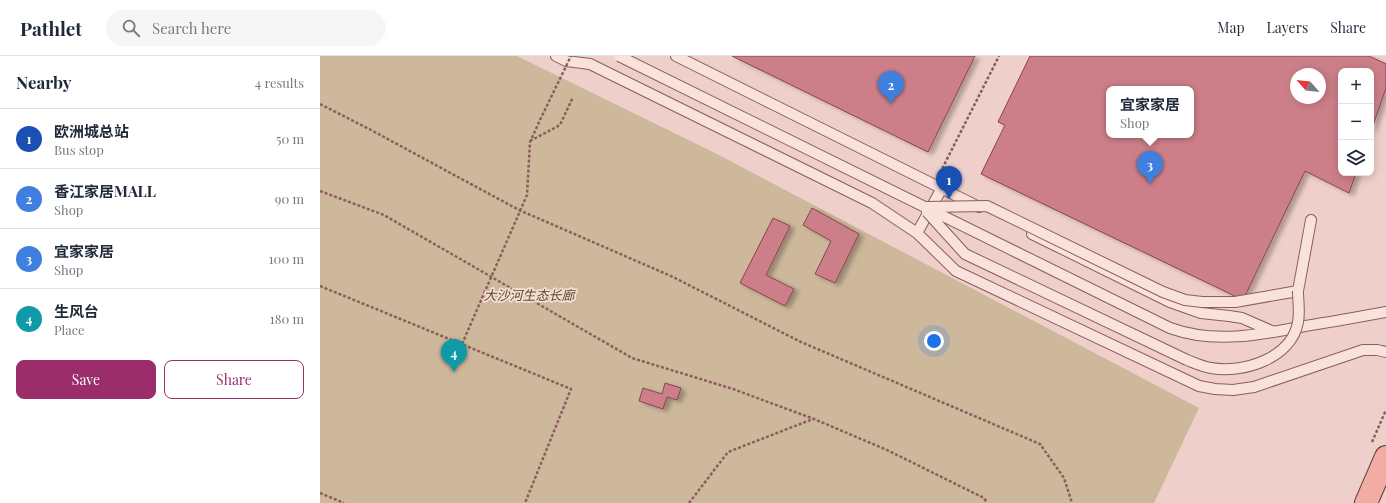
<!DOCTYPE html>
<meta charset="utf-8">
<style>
:root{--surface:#fff;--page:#f6f6f7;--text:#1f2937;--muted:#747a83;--line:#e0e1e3;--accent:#9b2d6a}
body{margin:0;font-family:"Playfair Display","Noto Sans SC",serif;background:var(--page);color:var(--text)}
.controls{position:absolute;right:12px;top:12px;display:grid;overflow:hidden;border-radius:8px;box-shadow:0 2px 10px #0003}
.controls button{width:36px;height:36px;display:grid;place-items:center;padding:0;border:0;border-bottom:1px solid var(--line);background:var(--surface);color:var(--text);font:20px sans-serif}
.compass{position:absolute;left:970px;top:12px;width:36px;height:36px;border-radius:50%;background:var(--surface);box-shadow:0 2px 10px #0003;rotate:297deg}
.you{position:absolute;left:614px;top:285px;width:14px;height:14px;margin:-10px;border:3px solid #fff;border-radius:50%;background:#1a73e8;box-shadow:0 0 0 6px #1a73e833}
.badge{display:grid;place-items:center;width:26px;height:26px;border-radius:50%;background:var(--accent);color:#fff;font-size:13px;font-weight:700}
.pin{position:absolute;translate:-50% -33px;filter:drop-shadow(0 1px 2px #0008)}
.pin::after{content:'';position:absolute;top:21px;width:14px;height:12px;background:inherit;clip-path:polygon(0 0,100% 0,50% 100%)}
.popup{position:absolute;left:786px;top:30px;width:88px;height:52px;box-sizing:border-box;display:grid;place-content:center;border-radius:8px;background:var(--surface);filter:drop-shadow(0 1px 3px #0005);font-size:13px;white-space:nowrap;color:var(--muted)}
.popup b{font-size:15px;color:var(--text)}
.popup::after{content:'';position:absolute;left:50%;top:100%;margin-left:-8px;border:8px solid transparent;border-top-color:var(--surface)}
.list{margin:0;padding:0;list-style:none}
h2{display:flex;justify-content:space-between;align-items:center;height:52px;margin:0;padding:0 16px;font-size:17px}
h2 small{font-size:13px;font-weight:400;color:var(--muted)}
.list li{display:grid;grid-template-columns:26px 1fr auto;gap:12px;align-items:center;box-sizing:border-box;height:60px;padding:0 16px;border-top:1px solid var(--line)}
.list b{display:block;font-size:15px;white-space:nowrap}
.list p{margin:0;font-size:13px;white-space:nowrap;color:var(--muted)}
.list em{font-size:13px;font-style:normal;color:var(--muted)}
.actions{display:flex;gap:8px;padding:12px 16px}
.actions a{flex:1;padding:9px 0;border:1px solid var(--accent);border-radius:8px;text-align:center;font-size:14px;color:var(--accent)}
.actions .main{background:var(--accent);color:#fff}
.icon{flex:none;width:22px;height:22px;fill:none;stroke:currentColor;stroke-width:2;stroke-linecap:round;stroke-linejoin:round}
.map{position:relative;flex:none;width:1066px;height:447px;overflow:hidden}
header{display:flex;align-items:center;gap:24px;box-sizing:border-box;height:56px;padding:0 20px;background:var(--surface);border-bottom:1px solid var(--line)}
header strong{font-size:19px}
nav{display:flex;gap:22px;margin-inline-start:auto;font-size:14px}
.search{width:280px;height:36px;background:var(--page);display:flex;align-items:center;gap:10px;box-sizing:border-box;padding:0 14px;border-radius:22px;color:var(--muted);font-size:15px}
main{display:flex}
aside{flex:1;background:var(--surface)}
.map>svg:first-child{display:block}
.green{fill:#ceb89c}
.building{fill:#cd7f89;stroke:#8b434e;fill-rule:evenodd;filter:url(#shadow)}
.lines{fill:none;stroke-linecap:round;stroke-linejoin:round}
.lane-casing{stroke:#8c5d5e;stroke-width:12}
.primary-casing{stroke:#5a3134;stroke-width:24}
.path{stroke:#8c5d5e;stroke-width:2.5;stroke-dasharray:3 2;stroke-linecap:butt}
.lane{stroke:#f9e1dc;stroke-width:10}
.primary{stroke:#f1ada2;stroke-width:22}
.lane-bridge-casing{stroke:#8c5d5e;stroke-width:12;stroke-linecap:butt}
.path-bridge{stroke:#8c5d5e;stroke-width:2.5;stroke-dasharray:3 2;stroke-linecap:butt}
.lane-bridge{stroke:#f9e1dc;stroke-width:10}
.labels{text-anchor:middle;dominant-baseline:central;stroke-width:3.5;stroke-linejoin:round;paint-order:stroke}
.park-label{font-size:13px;font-style:italic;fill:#584a27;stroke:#f6ddd8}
</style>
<header>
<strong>Pathlet</strong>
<div class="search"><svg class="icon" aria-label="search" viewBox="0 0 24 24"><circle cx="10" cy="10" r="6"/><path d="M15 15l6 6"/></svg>Search here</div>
<nav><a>Map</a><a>Layers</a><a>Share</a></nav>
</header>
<main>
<aside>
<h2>Nearby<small>4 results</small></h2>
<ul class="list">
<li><span class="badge" style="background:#1a4fb4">1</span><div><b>欧洲城总站</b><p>Bus stop</p></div><em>50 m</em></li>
<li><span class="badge" style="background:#3f7fe0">2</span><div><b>香江家居MALL</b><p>Shop</p></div><em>90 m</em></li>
<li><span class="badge" style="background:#3f7fe0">3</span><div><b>宜家家居</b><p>Shop</p></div><em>100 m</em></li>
<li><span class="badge" style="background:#0f9aa8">4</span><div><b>生风台</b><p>Place</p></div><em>180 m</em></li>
</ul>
<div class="actions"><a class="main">Save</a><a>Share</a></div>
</aside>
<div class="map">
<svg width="1066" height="447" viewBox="0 0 1066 447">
<defs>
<filter id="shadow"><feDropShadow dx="4.5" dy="2.5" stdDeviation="2" flood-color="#0004"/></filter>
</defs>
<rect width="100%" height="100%" fill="#efcfc9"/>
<!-- green -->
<path class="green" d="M0,0h197l198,97 484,255 -45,95h-834z"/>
<!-- building -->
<path class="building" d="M412,0h243l-47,96z
M710,0h339l17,8v24l-15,43v-60h-30v102h15l-7,20 -44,-22 -62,129 -262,-126 24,-49 -7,-3zM976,18h24v24h-24zM789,33h82v46h-82z
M492,152l47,26 -24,49 -20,-9 16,-33 -28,-16z
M453,162l17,8 -24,49 28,14 -9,17 -45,-23z
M345,327l16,5 -4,12 -10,-3 -4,12 -24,-8 4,-13 19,6z"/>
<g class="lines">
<!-- lane casing -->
<g class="lane-casing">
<path id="lane" d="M236,0l10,5 24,3 282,139 45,30 39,38 243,115 16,3 18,1 21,-3 109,-37h14l9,2
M356,0l303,151
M597,177l25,-45
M712,178l138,68 31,11 28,3 13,2 32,14
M915,246l63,-11 13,-71
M850,272c44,16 90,7 135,-2 27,-4 54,-9 81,-14"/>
</g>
<!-- primary casing -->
<g class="primary-casing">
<path id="primary" d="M1046,447l20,-46"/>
</g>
<!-- path -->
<path class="path" d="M0,48l51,26 148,80 152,66 130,66 239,102 24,34 8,25
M210,85l30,-16 13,-28
M620,117l59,-117
M0,135l64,24 248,143 101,31 81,30 73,31 97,48 3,5
M0,230l251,103 -46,114
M142,288l65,-149 3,-53 10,-22
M1052,386l14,-32
M0,437l24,10
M369,447l39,-51 85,-33"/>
<!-- lane -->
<use href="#lane" class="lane"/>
<!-- primary -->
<use href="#primary" class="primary"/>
<!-- lane-bridge casing -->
<g class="lane-bridge-casing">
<path id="lane-bridge" d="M299,0l551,272
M605,151l62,-1 176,86 22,8 17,2h33
M607,156l38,42 222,106c8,3 16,7 24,8 32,6 81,-10 87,-46 2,-10 0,-21 0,-31"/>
</g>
<!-- path-bridge -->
<path class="path-bridge" d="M220,64l31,-64"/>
<!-- lane-bridge -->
<use href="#lane-bridge" class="lane-bridge"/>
</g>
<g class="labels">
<!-- park labels -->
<g class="park-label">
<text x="209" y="238">大沙河生态长廊</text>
</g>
</g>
</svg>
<div class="controls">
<button>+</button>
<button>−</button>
<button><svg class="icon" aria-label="layers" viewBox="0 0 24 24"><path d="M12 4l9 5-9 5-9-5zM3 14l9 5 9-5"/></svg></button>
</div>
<svg class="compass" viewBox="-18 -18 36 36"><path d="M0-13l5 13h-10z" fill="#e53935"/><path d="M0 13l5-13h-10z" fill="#747a83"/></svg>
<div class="you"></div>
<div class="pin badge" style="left:629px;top:143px;background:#1a4fb4">1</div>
<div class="pin badge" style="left:571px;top:48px;background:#3f7fe0">2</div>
<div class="pin badge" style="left:830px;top:128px;background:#3f7fe0">3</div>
<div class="popup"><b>宜家家居</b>Shop</div>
<div class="pin badge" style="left:134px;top:316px;background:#0f9aa8">4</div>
</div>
</main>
